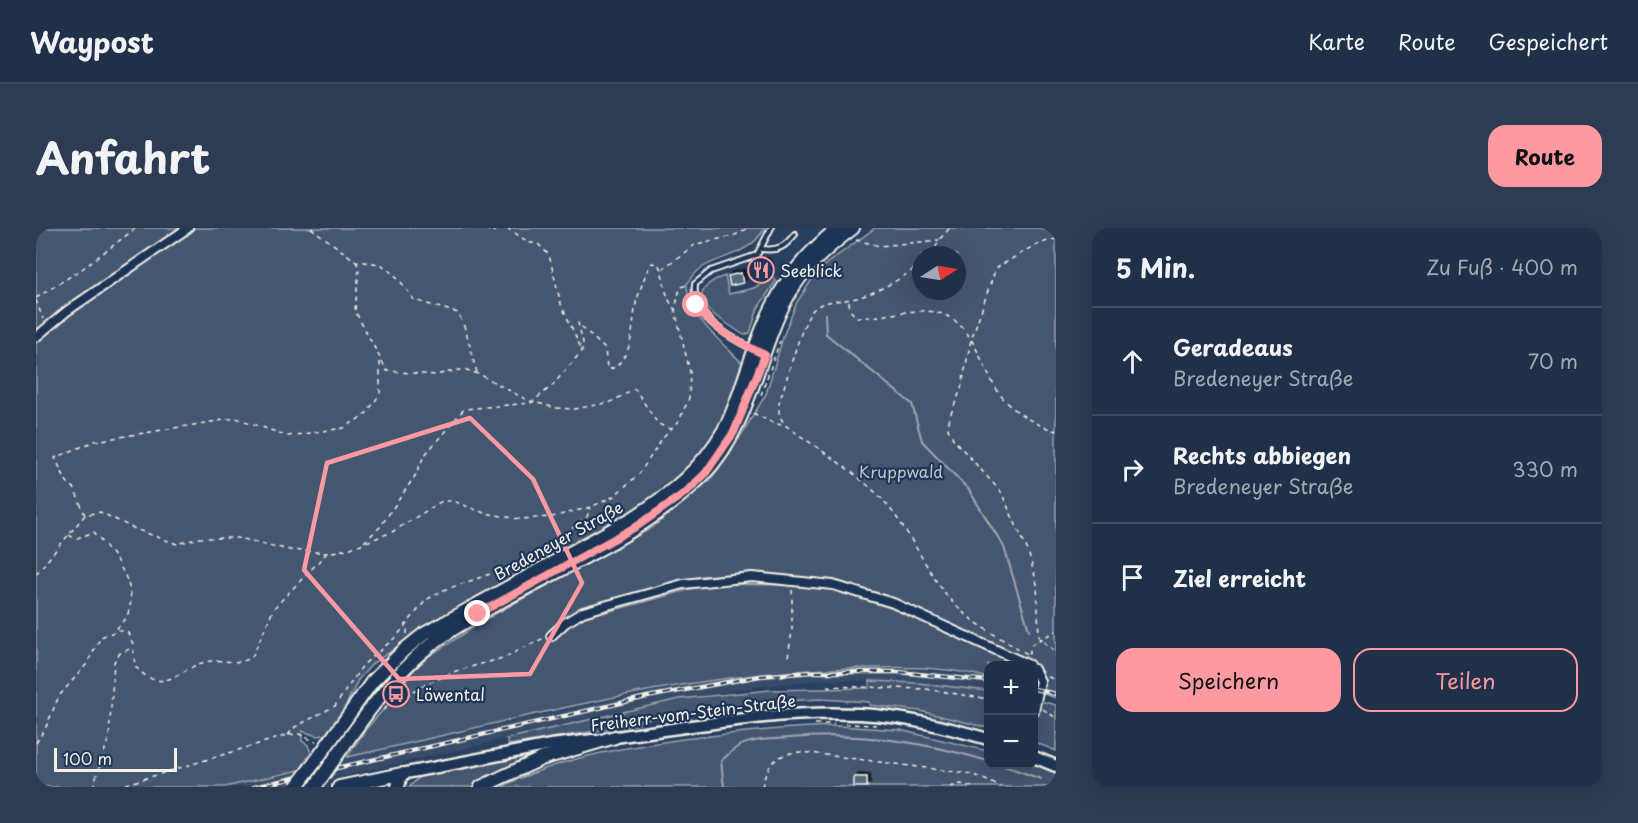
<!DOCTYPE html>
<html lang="de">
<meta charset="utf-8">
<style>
:root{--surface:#203048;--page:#2d3c52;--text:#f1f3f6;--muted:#a2a9b4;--line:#3d4b60;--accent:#ff9aa2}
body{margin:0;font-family:"Playpen Sans",sans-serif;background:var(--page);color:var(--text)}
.controls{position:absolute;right:18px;bottom:18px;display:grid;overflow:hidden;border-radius:12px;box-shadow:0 6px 24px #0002}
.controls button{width:54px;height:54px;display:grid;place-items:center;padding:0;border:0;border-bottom:2px solid var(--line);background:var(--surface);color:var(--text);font:30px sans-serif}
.compass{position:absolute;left:876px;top:18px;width:54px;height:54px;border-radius:50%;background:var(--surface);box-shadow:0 6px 24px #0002;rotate:78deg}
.scale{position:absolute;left:18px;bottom:15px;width:123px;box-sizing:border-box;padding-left:6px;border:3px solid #f4f1e8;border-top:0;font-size:16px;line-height:21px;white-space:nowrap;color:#f4f1e8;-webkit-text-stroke:4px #1d3557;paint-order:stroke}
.stop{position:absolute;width:18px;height:18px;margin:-14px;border:4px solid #ff9aa2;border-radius:50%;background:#fff}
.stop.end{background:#ff9aa2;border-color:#fff;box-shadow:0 2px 6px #0008}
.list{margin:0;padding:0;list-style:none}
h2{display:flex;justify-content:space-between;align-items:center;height:78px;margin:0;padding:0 24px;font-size:26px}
h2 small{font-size:20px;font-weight:400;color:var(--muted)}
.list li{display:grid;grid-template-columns:39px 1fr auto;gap:18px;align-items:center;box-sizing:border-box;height:108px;padding:0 24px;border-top:2px solid var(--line)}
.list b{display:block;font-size:22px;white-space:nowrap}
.list p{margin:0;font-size:20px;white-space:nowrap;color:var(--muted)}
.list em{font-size:20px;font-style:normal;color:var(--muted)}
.actions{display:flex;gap:12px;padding:18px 24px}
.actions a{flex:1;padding:14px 0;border:2px solid var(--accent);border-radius:18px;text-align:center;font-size:21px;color:var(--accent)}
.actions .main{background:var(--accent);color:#111}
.icon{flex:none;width:33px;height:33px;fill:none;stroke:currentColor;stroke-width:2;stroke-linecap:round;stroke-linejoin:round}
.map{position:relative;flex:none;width:1020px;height:559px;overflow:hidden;border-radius:18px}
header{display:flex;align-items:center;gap:36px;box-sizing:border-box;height:84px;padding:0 30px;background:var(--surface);border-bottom:2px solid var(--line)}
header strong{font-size:28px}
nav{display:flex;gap:33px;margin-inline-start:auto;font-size:21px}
.intro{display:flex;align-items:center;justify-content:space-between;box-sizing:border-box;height:144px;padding:0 36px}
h1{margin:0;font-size:42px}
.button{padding:15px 27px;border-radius:18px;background:var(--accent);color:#111;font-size:21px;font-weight:700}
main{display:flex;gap:36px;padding:0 36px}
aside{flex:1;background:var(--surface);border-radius:18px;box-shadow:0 6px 24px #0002}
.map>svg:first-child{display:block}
.built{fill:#374c69}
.green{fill:#445771;stroke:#9ca4ac;stroke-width:1.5;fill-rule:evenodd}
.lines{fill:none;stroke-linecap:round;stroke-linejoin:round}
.stream{stroke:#a1a8b0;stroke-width:2}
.building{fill:#56677d;stroke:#f4f1e8;stroke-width:1.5;filter:url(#shadow)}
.lane-casing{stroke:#f4f1e8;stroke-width:8}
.street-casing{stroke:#f4f1e8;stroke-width:12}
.secondary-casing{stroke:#f4f1e8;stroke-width:15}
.primary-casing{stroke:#f4f1e8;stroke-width:16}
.path{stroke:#f4f1e8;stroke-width:1.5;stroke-dasharray:4.5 4.5;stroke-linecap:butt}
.lane{stroke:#1d3557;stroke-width:4}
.street{stroke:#1d3557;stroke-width:8}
.secondary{stroke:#1d3557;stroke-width:10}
.primary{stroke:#1d3557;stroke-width:12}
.rail-casing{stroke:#f4f1e8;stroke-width:4.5}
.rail{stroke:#1d3557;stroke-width:2;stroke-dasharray:7;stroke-linecap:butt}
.primary-bridge-casing{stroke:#f4f1e8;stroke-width:16;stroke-linecap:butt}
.primary-bridge{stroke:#1d3557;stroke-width:12}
.route{stroke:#ff9aa2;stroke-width:8}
.marked{fill:none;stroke:#ff9aa2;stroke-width:4.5;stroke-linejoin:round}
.labels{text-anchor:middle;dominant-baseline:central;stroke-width:4.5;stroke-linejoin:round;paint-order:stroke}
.poi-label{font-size:16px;fill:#f4f1e8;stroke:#1d3557;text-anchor:start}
.park-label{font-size:16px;fill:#bfc3c4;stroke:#1d3557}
.street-label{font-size:16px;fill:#f4f1e8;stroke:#1d3557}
</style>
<header>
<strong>Waypost</strong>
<nav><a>Karte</a><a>Route</a><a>Gespeichert</a></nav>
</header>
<div class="intro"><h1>Anfahrt</h1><a class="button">Route</a></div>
<main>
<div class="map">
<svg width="1020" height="559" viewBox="0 0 1020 559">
<defs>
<filter id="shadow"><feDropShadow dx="3.5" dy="-3.5" stdDeviation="0" flood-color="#0009"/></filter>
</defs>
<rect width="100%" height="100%" fill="#2a4060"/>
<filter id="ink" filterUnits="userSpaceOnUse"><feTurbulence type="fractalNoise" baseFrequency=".0167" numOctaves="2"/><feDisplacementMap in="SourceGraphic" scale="12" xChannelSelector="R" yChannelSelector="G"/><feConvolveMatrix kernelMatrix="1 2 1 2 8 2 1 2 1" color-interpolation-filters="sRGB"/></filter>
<g filter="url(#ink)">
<!-- built -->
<path class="built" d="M859,439l93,10v14l-70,-8 -48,-2 -49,-1 -59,6 -83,13 -383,88h-71l118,-25 4,-5 366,-79 68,-8z"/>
<!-- green -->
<path class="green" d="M0,0h729c-17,29 -43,26 -65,41 -5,4 -9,10 -13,15 0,32 34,57 55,79l-22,65 -16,26 -26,28 -46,31 -197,109 -62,41 -15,17 -18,38 -15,17 -8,1 -15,-5v10l6,4 3,8 -11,17 -75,17h-189z
M839,0h181v470l-22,-7v-26h-46v13c-36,-11 -79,-11 -117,-10 -176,0 -352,52 -524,89l19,-28 34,-38 10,-17 19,-18 64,-41 159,-87 58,-48 21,-28 35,-58 18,-60 13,-32 14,-21 15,-17zM885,27h36v36h-36zM714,345l37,2v10l-78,-1 -106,29 -4,-9 103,-28z
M689,48l4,18 25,-6 19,-11 3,4 -18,27 -8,25 -6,2 -30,-20 -10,-9 -3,-10c5,-12 11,-16 24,-20z
M834,453l48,2 70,8v37l-68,-17 -51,-6v-3l-49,-3 -51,3 -129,18 -1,4 -130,21 -3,-6 173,-40 91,-9 99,-2z
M1005,473l15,4v46l-22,-9v-29l5,1z
M802,498l62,4 88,21v13h46v-2l22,9v16h-554c56,-29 119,-39 181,-48 52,-6 103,-12 155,-13z
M522,522l-52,19 -34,18h-63l13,-12z"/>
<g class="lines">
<!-- stream -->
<path class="stream" d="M789,86l1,20 86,70 10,37 47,49 35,57 25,83
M963,536l42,15
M688,559l-3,-26c5,-4 11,-11 18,-15 14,-7 34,-7 50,-8 70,-6 132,3 199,23"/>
</g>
<!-- building -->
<path class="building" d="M729,33l5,10 -14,7 -5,-9z
M705,45l2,10 -13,3 -2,-10z
M818,549h13v10h-13z"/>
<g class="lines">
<!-- lane casing -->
<g class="lane-casing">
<path id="lane" d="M726,21c16,2 23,-2 33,-15
M717,121c-26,-13 -62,-33 -58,-65l16,-13 46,-16 14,-27"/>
</g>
<!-- street casing -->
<g class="street-casing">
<path id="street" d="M0,109l31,-26 121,-83
M515,408l14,-13 18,-11 100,-28 69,-7 81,8 60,18 136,62
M998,441l6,12 -6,30"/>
</g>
<!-- secondary casing -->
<g class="secondary-casing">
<path id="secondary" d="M572,510c84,-11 166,-28 251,-24 44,2 87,13 129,25
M998,529l22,9
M365,546l150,-29 42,-5"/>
</g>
<!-- primary casing -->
<g class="primary-casing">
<path id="primary" d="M299,530c24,-34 48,-69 79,-99 23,-22 54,-39 82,-55 67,-37 154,-74 207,-129 49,-51 53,-121 85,-179 15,-28 40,-49 65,-68
M279,534l57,-80 32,-32 20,-16 209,-116c37,-24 69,-49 91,-88 10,-18 16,-39 23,-59 22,-64 37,-99 91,-143
M303,559l62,-13 -3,13
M445,559l60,-28 74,-22"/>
</g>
<!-- path -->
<path class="path" d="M275,0l45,33 25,3 17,14 16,22 44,13c11,20 12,40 20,62
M450,0l5,5 7,-5
M471,0l23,15h7l12,12 12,49 20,44
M1005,0l15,6
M1020,11l-19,5 -41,24 -25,72 -10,49 -11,27 -2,13 6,11 47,52 27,59 9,33 2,54 17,14
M820,12l24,6 59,-6
M896,27l7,-15 11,-12
M320,33l3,8 -4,42 32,60 48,4 29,-6 17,6 46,25 28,8 20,1 36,-7 24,-13 23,35 13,5
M885,36c-17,13 -41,27 -61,33 -16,6 -36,0 -48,14 -12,16 -25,69 -33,92v12l6,10c29,21 62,41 89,66 29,27 45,66 68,98 21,31 56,47 87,66
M626,41l34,-25 37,-8 16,-8
M0,70l46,-29 54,-41
M0,72l7,19
M813,74l1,8 6,7c27,2 57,-11 83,-4 36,10 41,54 60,80 13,18 36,32 57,38
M725,167l19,-54
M717,185l22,11 9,1
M49,287l-11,-27 -7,-6 -12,-24 40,-17 141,-23 52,18 56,-8 22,-14 14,-20v-34
M33,307l6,4 19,-7c18,21 47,54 33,84 -2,5 -8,10 -12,14
M328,314l16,-15 35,-51 9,-20 40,-47 67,-6 21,-17 30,-35 1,-9 -5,-19 27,26 2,19 4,1c25,-13 20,-47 26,-70 4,-11 8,-25 14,-36l7,1c8,13 4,29 17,46
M0,346l49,-59 15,-3 35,17 42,15 23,-6h38l52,12 37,3 21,-4 44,-17 50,-31h11l31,12 35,6 33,-2 39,-10 23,-11 25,-22 24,-36 16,-17 10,-23 1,-26 -15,-62 5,-22 8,-4
M371,406v-10
M993,426l3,-10 24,-13
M752,429l4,-26v-41
M1012,449l8,3
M791,458l99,3 62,10
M1007,481l13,9
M347,482l39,-24 34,-15 47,-13 41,-20
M779,496h19
M809,496l31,1
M252,507l7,-8 40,-21 28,-41 34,-29 29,-36 18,-10 66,-23 51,-30 26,-20 3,-9
M0,515l10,-16 13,-31 27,-31 15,-28 18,-7 9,3 5,11 2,22c30,34 46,-2 76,-5 13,-2 29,5 41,-4l22,-49 52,-54
M57,559l16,-50 5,-75 6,-9 12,-5
M81,559l171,-52 11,-1 17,8
M726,559c5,-24 16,-35 41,-35l169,22 29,13
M914,559l11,-3 12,3"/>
<!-- lane -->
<use href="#lane" class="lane"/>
<!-- street -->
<use href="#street" class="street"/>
<!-- secondary -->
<use href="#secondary" class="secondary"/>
<!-- primary -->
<use href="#primary" class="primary"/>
<!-- rail casing -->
<g class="rail-casing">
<path id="rail" d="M998,461l22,5
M218,559l393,-90 113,-21 53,-4h85l90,9"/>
</g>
<!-- rail -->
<use href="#rail" class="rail"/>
<!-- primary-bridge casing -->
<g class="primary-bridge-casing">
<path id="primary-bridge" d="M260,559l19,-25
M279,559l20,-29"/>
</g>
<!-- primary-bridge -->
<use href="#primary-bridge" class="primary-bridge"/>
</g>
</g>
<g class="lines" filter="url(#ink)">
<!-- route -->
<path class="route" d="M442,386l161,-89 47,-33 19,-18 29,-42 31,-77c-25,-12 -53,-26 -69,-50"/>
</g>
<!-- marked area -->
<path class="marked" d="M434,190l63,61 49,104 -52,91 -131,5 -95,-109 23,-107z"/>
<!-- icons -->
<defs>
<g id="restaurant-ring" transform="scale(1.35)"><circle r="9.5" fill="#1d3557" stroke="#ff9aa2" stroke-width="1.5"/><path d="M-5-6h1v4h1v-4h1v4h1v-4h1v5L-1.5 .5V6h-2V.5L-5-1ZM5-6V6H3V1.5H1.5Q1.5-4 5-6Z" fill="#ff9aa2"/></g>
<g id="bus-ring" transform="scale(1.35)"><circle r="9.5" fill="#1d3557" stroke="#ff9aa2" stroke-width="1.5"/><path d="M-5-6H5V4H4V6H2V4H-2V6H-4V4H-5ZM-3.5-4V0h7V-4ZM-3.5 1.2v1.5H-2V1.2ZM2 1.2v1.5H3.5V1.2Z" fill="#ff9aa2"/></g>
</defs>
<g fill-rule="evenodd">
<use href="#restaurant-ring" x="725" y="42"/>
<use href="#bus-ring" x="360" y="466"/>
</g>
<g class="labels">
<!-- poi labels -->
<g class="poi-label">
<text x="744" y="42">Seeblick</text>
<text x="380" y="466">Löwental</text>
</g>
<!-- park labels -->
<g class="park-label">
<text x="865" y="243">Kruppwald</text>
</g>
<!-- street labels -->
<g class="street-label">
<text transform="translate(522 312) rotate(-29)">Bredeneyer Straße</text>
<text transform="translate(657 484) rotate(-7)">Freiherr-vom-Stein-Straße</text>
</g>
</g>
</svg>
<div class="controls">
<button>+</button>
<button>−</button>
</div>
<svg class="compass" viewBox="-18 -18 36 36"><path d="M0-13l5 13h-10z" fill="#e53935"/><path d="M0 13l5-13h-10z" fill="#a2a9b4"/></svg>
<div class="scale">100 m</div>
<div class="stop" style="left:660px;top:77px"></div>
<div class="stop end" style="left:442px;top:386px"></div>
</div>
<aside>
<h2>5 Min.<small>Zu Fuß · 400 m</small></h2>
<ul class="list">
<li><svg class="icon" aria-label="ahead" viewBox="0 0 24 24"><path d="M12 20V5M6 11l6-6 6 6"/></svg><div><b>Geradeaus</b><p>Bredeneyer Straße</p></div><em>70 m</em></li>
<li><svg class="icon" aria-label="right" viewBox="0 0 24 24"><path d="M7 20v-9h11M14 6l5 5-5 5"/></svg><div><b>Rechts abbiegen</b><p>Bredeneyer Straße</p></div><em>330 m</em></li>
<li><svg class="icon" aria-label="arrive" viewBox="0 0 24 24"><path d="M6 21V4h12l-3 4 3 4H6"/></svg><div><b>Ziel erreicht</b></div></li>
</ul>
<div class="actions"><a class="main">Speichern</a><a>Teilen</a></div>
</aside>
</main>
